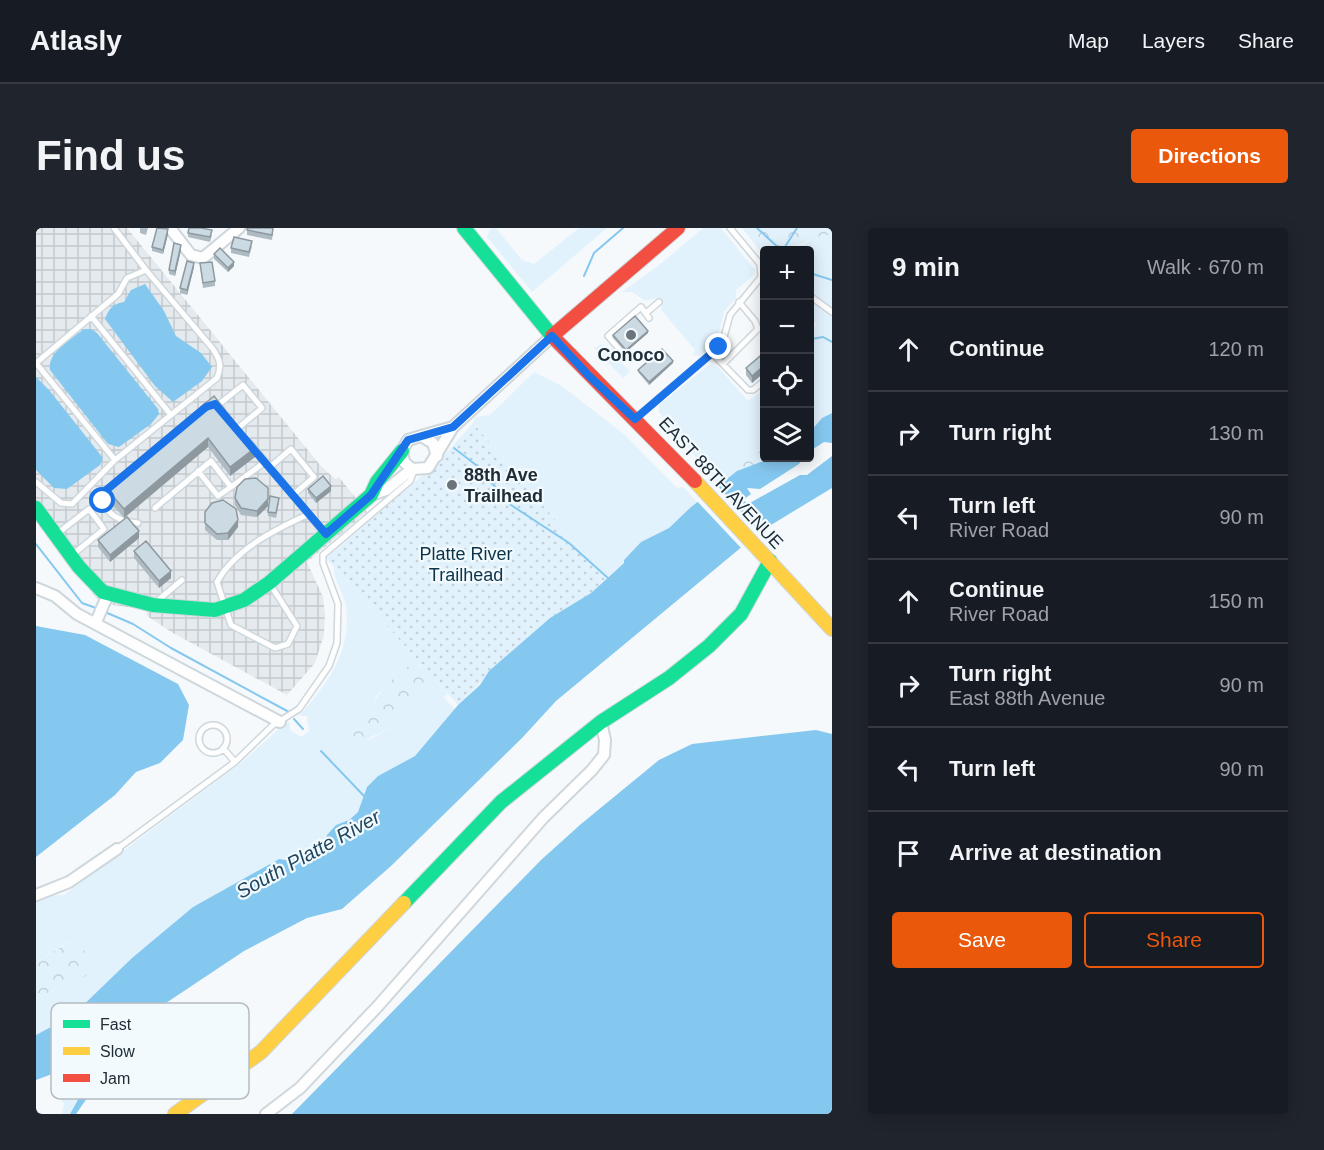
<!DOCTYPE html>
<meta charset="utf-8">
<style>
:root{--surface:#171b24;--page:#20242c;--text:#f1f3f6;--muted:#9ea1a6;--line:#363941;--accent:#ea580c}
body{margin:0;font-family:Arial,sans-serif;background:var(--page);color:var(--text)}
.controls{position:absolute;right:18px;top:18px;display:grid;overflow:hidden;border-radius:6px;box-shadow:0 3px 15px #0003}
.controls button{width:54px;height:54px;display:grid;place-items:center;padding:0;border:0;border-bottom:2px solid var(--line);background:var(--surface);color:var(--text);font:30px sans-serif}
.stop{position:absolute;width:18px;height:18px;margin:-14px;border:4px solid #1a73e8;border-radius:50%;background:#fff}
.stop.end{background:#1a73e8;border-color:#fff;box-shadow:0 2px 6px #0008}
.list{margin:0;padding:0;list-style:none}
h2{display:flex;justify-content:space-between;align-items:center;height:78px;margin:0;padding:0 24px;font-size:26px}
h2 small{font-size:20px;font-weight:400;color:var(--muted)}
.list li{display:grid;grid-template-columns:39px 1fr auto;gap:18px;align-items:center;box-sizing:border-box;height:84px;padding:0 24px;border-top:2px solid var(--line)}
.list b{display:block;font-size:22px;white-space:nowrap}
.list p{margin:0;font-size:20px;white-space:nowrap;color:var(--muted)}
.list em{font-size:20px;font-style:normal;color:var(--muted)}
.actions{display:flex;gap:12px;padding:18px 24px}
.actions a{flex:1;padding:14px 0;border:2px solid var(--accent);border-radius:6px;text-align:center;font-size:21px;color:var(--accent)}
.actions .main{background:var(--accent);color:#fff}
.icon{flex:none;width:33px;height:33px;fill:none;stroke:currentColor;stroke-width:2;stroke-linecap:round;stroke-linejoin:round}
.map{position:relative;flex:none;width:796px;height:886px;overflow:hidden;border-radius:6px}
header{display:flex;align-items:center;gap:36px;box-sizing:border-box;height:84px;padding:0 30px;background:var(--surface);border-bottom:2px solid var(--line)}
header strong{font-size:28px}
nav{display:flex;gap:33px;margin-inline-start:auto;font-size:21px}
.intro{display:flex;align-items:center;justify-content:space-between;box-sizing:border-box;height:144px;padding:0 36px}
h1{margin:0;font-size:42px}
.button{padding:15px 27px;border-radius:6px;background:var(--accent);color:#fff;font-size:21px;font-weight:700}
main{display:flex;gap:36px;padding:0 36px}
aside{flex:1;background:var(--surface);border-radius:6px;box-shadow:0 3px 15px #0003}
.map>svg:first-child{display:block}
.industrial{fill:url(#industrial-grid)}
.green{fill:#e2f2fd}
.forest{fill:url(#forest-crowns)}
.park{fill:url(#park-dots)}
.water{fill:#85c8ef}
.pier{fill:#f6f9fb}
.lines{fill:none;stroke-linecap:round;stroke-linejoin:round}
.stream{stroke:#85c8ef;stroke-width:2}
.lane-casing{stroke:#ced7dc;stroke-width:8}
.street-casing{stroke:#ced7dc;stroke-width:14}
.fast-casing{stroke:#ced7dc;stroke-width:16}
.slow-casing{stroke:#ced7dc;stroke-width:16}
.jam-casing{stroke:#ced7dc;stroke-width:16}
.lane{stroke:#fefefe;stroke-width:5}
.street{stroke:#fefefe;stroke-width:10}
.fast{stroke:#16e098;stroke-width:14}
.slow{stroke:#ffcf43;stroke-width:14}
.jam{stroke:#f24e42;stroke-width:14}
.wall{fill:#afbbc3}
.shaded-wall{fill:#8e999f}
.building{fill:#cbdae3;stroke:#8e999f;stroke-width:1.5}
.route{stroke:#1a73e8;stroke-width:8}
.poi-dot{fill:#6b747b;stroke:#f3fafe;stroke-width:2}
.labels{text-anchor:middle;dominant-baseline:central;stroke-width:4.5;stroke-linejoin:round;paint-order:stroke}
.poi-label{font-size:18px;font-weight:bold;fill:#202d36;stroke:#f3fafe}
.street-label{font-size:18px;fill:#202d36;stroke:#f3fafe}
.park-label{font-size:18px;fill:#0a344a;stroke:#f3fafe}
.water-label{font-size:20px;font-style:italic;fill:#20475f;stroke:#f3fafe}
.key{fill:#f3fafe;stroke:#b4bcc2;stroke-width:1.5}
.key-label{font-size:16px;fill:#202d36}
</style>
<header>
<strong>Atlasly</strong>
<nav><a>Map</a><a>Layers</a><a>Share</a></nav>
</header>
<div class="intro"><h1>Find us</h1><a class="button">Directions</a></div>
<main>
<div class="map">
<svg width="796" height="886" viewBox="0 0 796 886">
<defs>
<pattern id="industrial-grid" width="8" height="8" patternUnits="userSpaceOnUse" patternTransform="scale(1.5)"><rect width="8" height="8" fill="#e4eaee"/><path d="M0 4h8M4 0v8" fill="none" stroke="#c3c9cd"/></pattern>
<pattern id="forest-crowns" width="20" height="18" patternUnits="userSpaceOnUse" patternTransform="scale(1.5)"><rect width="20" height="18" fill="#e2f2fd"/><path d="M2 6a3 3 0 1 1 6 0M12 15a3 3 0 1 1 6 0" fill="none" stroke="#c2d0d9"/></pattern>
<pattern id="park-dots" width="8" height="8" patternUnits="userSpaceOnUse" patternTransform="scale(1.5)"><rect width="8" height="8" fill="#e2f2fd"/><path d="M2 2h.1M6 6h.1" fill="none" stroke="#c2d0d9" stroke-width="1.8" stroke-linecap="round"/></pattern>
</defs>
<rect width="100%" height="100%" fill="#f6f9fb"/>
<!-- industrial -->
<path class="industrial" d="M0,0h91l193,237 15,14 4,-2 28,35 -60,50 16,35 2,17 -1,21 -9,28 -28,32 -114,-62 -26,-17v-6l-47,-7 -64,-84z"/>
<!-- green -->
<path class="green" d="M460,0l26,32 12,4 45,-36h28l-75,64 -45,-55 3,-8z
M667,0h18l34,42 -2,6 -17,14v8l-12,14 -7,29 -17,15 -7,-1 2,-5 -34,-40 1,-10 -5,-2 -12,3 -13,-9h-10l41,-30z
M781,7h15v163l-22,12v-71l7,-16 -7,-2v-71h-20l3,-4 10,-1z
M566,116l28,27 -7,7 -29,-30z
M674,136l8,3 30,34 16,-11 -1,59 -30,18v7l-15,11 -59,-73v-7z
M498,144l28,14 63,49 52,53 6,-1 14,15 -28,26 -28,14 -17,21 -19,16 -132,-156 2,-6 15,-2z
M298,339l88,98 -7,-1 -38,31 -10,18 -8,6 10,21 21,-12 46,-47 11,12 -3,5 11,11 -40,47 -37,20 -11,11 -9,25 -9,8 -13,5 -10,17 -41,18 -6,-1 -86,48 -61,51 -59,57 -37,20v-36l21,-11 15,-3 6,-45 -12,3 -30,20v-62l6,-5 22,-1 177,-132 42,-38 7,-3v8l11,7 8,-6 -2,-15h-8c28,-32 53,-64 47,-109 -1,-13 -14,-29 -12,-40z
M63,828l-29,58h-8l2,-10 -10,-18c7,-13 30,-28 45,-30z"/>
<!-- forest -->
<path class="forest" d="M706,0h90v7c-16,-1 -24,8 -39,11l-3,4h-26v6z
M796,170v15l-10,5 -12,14v-22z
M728,206v24h7l-38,16v-7l5,-6 25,-11z
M379,436l31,8 -56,56 -29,14 -9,-8 2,-12c19,-14 38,-52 61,-58z
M42,712l15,26 -7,10 -14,9 -15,3 -21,11v-36l31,-20z"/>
<!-- park -->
<path class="park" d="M437,195l132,156 -14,14 -41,25 -37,32 -55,55 -132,-147 113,-97z"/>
<!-- water -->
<path class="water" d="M109,56l19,27 12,25 25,17 11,14 -10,14 -29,21 -18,-16 -50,-67c4,-11 8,-15 19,-17l7,-12z
M48,101h7l6,4 61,76 1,5 -8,10 -32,23 -11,-3 -58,-74c-3,-18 22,-31 34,-41z
M0,149l13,13 54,68 -3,7 -33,24 -13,-1 -18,-18z
M796,185v30l-8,-1 -14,9v-19l12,-14z
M796,228v32l-71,43 -205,170 -34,37 -131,128 -49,43 -35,9 -63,33 -108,72 -18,19 -10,26 -32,46h-6l22,-40 6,-17 -62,23v-45l37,-20 59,-57 61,-51 86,-48 6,1 41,-18 1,-7 9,-10 13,-5 9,-8 9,-25 11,-11 37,-20 43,-51 22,-20 9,-14 61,-53 41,-25 33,-30v-3l17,-18 28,-14 22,-21 46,-36 34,-13h32l-4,6 -39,25 -13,-1 4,6 -8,6 5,4 52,-29h7z
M0,398l49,9 93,49 11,21 -6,35 -23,23 -24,9 -21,23 -79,62z
M780,502l16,4v380h-540l249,-254 40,-36 78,-64 33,-16z"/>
<!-- pier -->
<path class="pier" d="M679,255l47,51 -20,15 -47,-50z"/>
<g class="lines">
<!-- stream -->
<path class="stream" d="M721,0l24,22
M747,22l14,-22
M774,45l22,7
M548,48l10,-23 29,-25
M774,109l2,2 11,-2 9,5
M418,220l22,17 35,40 58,38 40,36
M0,316l46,59 14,5
M69,384l28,12 38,24 118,64
M258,491l9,10
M285,523l43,45"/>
<!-- lane casing -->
<g class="lane-casing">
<path id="lane" d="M78,0l32,42
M774,68l22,16
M610,85l13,-11
M55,88l80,99
M676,125l36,37h5l11,-9
M589,128l-17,-20 33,-29 8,11
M0,135l82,-69 9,-16 19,-8 67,79c7,11 9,17 4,29l-102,82 -43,44 -11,-1 -25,-21
M0,135l79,97
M687,136l35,-35 -3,-8 -16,-19
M185,180l-3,-3 25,-20 19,23 -24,20
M600,190l86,-74 8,-29 31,-38 -1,-13 -30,-36
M214,215l74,90
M234,239l21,-18 23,28 -21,18
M162,243l20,25 13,-9
M73,260l-7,7c3,21 18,26 36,28
M119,280l56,-47 20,26 34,-25
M22,305l31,-24 15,20 -33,27
M234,356l27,42 -9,18 -13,4 -44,-23 -14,-43c18,-33 59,-53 92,-68
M120,374l26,-22
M163 511a14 14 0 1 1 28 0a14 14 0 1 1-28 0Z
M187,520l12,14
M81,621l118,-87 37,-36 27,-17 30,-43 8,-23 1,-39 -15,-41v-8l87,-74 4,-10"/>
</g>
<!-- street casing -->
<g class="street-casing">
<path id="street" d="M134,0l21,27 12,3 36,-30
M385,208l32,-9
M401,228l-4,-13 -12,-7 -13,4 -6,11 2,11 8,7 16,-1 25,-41 99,-91
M335,267l15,-5 26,-21
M0,360l19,8 22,18 203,108
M60,394l12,-28
M0,667l33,-13 48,-33
M230,886l34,-26 78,-82 165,-188 49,-48 12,-15 1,-15 -4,-18"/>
</g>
<!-- fast casing -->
<g class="fast-casing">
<path id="fast" d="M428,0l88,108
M0,280l43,59 24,25 50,13 62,5 29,-10 25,-17 102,-88 6,-13 25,-31
M368,675l97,-101 100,-80 68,-44 40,-32 32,-32 29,-53"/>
</g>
<!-- slow casing -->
<g class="slow-casing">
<path id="slow" d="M659,253l137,148
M139,886l86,-62 143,-149"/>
</g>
<!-- jam casing -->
<g class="jam-casing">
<path id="jam" d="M642,0l-126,108 143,145"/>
</g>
<!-- lane -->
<use href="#lane" class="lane"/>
<!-- street -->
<use href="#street" class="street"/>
<!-- fast -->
<use href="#fast" class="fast"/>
<!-- slow -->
<use href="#slow" class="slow"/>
<!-- jam -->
<use href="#jam" class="jam"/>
</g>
<!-- wall -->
<path class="wall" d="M104,0h8l-2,7 -6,-2z
M211,2l26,3 -1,7 -25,-5z
M152,5l24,2 -2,7 -22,-5z
M132,6l-5,20 -11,-3v-4z
M216,18l-3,11 -18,-4v-5z
M145,22l-6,26 -6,-2v-4z
M178,26l20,12 -6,6 -14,-13z
M164,35l15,18v5l-12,2z
M158,39l-7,28 -7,-2v-5z
M612,105l-22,19 -13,-14v-3z
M729,117v27l-13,11 -6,-8v-7l15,-13v-7z
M637,135l-24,22 -11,-13v-2z
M178,168l41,61 -25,19 -22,-29 -84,71 -19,-22v-9z
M272,261l23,2 -15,12 -8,-10z
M199,270l33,8 -11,11 -16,-2 -6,-10z
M243,274l-3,16 -8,-2v-4z
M169,284l33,15 -10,13h-11l-12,-10z
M103,310l-29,24 -12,-15v-7z
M98,323l37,27 -12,10 -25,-30z"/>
<!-- shaded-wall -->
<path class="shaded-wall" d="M132,1v5l-5,20v-4z
M145,17v5l-6,26v-5z
M198,34v4l-6,6v-4z
M158,35v4l-7,28v-5z
M612,103v2l-22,19v-2z
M637,133v2l-24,22v-3z
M729,137v7l-13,11v-7z
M172,210v9l-84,71v-9z
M219,220v9l-25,19v-9z
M295,258v5l-15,12v-5z
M232,271v7l-11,11v-6z
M202,292v7l-10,13v-7z
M103,303v7l-29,24v-7z
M135,343v7l-12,10v-7z"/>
<!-- building -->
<path class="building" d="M121,0l11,1 -5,21 -11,-3z
M153,0h12l11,2 -2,7 -22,-4z
M211,0h26l-1,7 -25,-5z
M198,9l18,4 -3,11 -18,-4z
M138,15l7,2 -6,26 -6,-1z
M184,20l14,14 -6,6 -14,-14z
M151,33l7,2 -7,27 -7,-2z
M176,34l3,19 -12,2 -3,-20z
M599,88l13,15 -22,19 -13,-15z
M626,121l11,12 -24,21 -11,-12z
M729,124v13l-13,11 -6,-8z
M178,168l41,52 -25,19 -22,-29 -84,71 -19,-22z
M287,248l8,10 -15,12 -8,-9z
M220,250l12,10v11l-11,12 -16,-3 -6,-10 2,-11 8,-8z
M234,268l9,2 -3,15 -8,-1z
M187,272l13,9 2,11 -10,13 -11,1 -12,-11v-11l7,-9z
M91,289l12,14 -29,24 -12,-15z
M110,313l25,30 -12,10 -25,-30z"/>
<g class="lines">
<!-- route -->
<path class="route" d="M67,273l1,-9 102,-85 9,-3 111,130 45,-39 37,-55 45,-13 99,-91 37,40 46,43 84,-72"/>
</g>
<!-- markers -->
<g class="poi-dot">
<circle cx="595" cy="107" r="6"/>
<circle cx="416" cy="257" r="6"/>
</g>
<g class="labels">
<!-- poi labels -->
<g class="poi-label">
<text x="595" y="127">Conoco</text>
<text x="428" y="247" text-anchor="start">88th Ave<tspan x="428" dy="21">Trailhead</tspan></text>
</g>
<!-- street labels -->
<g class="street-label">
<text transform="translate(685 255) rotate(47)">EAST 88TH AVENUE</text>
</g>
<!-- park labels -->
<g class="park-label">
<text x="430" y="326">Platte River<tspan x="430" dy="21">Trailhead</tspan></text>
</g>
<!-- water labels -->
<g class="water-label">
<text transform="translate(272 626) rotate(-29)">South Platte River</text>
</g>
</g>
<!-- legend -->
<rect x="15" y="775" width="198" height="96" rx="9" class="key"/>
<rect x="27" y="792" width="27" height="8" fill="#16e098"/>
<rect x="27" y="819" width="27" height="8" fill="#ffcf43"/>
<rect x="27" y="846" width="27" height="8" fill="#f24e42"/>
<g class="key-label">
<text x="64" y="802">Fast</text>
<text x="64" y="829">Slow</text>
<text x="64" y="856">Jam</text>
</g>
</svg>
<div class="controls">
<button>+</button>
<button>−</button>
<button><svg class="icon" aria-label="locate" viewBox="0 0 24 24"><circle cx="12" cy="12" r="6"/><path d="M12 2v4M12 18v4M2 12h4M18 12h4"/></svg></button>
<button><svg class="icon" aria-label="layers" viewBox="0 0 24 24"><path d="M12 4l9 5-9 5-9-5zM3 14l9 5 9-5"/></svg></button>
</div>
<div class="stop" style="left:67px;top:273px"></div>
<div class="stop end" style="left:683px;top:119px"></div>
</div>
<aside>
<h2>9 min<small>Walk · 670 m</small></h2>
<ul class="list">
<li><svg class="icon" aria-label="ahead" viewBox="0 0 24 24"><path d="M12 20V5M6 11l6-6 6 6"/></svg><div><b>Continue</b></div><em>120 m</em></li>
<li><svg class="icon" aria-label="right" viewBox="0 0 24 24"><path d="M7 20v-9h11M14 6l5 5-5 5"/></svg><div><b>Turn right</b></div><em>130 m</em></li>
<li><svg class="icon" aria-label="left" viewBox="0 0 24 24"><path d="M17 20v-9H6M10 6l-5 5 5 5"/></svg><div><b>Turn left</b><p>River Road</p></div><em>90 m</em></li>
<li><svg class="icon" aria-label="ahead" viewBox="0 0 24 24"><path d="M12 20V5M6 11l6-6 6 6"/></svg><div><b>Continue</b><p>River Road</p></div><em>150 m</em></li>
<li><svg class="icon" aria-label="right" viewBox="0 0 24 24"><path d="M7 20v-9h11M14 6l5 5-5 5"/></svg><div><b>Turn right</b><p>East 88th Avenue</p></div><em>90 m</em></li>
<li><svg class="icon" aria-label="left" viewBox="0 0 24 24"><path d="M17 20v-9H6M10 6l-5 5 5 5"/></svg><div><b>Turn left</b></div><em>90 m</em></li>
<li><svg class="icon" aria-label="arrive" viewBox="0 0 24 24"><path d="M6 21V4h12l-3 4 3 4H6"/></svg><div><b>Arrive at destination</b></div></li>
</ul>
<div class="actions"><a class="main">Save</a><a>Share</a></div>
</aside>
</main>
